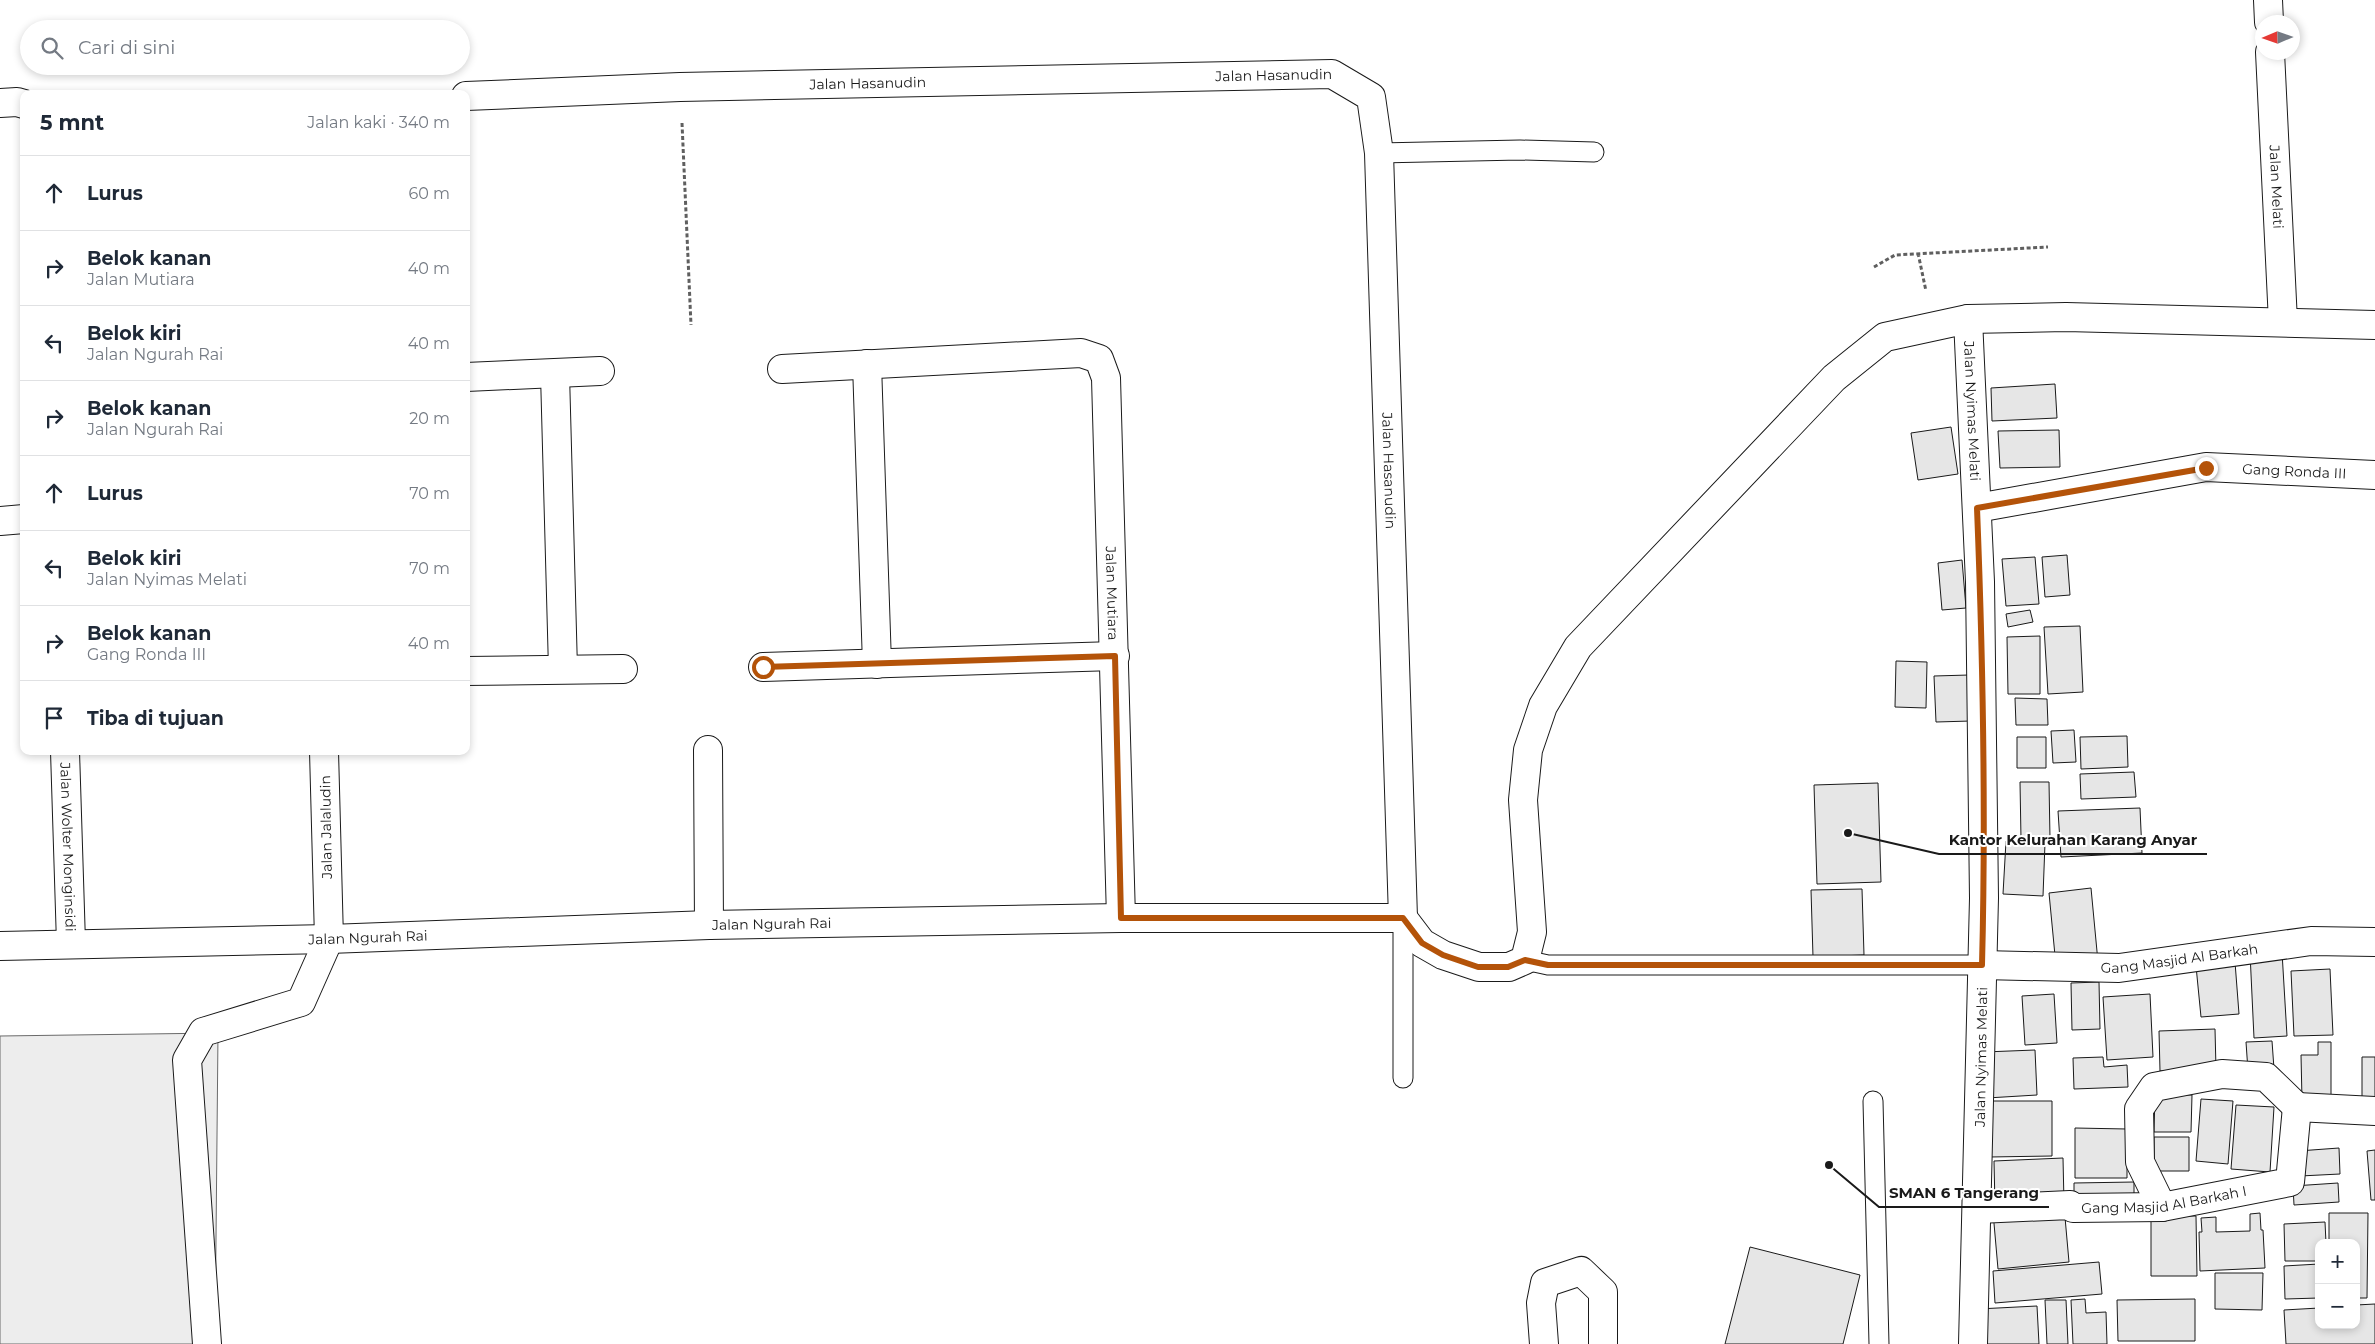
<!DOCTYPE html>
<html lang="id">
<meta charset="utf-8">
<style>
:root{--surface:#fff;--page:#f2f2f3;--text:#1f2937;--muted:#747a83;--line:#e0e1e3}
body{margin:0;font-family:Montserrat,sans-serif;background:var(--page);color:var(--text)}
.controls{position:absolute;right:15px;bottom:15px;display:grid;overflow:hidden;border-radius:10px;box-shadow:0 2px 8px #0003}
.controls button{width:45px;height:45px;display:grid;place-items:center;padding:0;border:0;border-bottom:1px solid var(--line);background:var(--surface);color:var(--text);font:25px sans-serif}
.compass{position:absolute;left:2255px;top:15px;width:45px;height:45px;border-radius:50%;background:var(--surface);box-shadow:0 2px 8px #0003;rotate:268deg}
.stop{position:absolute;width:15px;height:15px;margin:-11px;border:4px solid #b45309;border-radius:50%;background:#fff}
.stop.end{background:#b45309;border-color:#fff;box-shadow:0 1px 5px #0008}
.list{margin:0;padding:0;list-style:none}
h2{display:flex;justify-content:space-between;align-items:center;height:65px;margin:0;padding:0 20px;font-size:21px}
h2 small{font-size:16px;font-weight:400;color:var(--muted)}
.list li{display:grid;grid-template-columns:32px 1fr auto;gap:15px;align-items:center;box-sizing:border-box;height:75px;padding:0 20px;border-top:1px solid var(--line)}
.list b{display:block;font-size:19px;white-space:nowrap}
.list p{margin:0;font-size:16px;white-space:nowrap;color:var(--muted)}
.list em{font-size:16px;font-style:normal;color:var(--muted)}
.icon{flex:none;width:28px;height:28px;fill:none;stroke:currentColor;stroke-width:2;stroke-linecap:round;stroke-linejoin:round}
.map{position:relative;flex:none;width:2375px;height:1344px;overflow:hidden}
.search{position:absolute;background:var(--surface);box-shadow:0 2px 8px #0003;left:20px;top:20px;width:450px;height:55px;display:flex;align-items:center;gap:12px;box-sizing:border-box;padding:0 18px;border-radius:28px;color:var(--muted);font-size:19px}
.panel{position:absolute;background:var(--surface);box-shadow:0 2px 8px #0003;left:20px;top:90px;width:450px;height:665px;border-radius:10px}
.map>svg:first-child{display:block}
.built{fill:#ededed;stroke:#6a6a6a}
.building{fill:#e6e6e6;stroke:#1a1a1a}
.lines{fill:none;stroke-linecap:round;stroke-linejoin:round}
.lane-casing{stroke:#1a1a1a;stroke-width:21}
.street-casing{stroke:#1a1a1a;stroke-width:30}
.path{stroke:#5f5f5f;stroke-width:3;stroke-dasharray:4 2.5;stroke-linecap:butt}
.lane{stroke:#fff;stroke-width:19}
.street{stroke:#fff;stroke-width:28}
.route{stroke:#b45309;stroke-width:6}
.labels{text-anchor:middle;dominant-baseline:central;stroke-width:4;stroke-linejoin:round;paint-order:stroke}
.street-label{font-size:14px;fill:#1a1a1a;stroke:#fff}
.leader{fill:none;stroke:#1a1a1a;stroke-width:2}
.callout-dot{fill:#1a1a1a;stroke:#fff;stroke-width:2}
.callout-label{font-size:15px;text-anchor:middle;font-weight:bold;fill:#1a1a1a;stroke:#fff;stroke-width:4;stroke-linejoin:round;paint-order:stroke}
</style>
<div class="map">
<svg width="2375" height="1344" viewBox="0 0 2375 1344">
<rect width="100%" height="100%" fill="#fff"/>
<!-- built -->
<path class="built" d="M218,1033l-3,311h-215v-308z"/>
<!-- building -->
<path class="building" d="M2055,384l2,34 -65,3 -1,-33z
M1951,427l7,47 -40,6 -7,-47z
M2059,430l1,37 -60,1 -2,-37z
M2067,555l3,40 -25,2 -3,-40z
M2035,557l4,47 -33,2 -4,-47z
M1962,560l4,48 -24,2 -4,-47z
M2030,610l3,12 -25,5 -2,-13z
M2080,626l3,66 -35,2 -4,-67z
M2040,636v58h-32l-1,-57z
M1896,661l31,1 -1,46 -31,-1z
M1969,675l2,46 -35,1 -2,-46z
M2015,698l32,1 1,26h-32z
M2074,730l2,32 -23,1 -2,-32z
M2127,736l1,31 -47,2 -1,-32z
M2017,737h29v31h-29z
M2134,772l2,25 -55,2 -1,-25z
M2020,782h29l1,57h-29z
M1878,783l3,99 -64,2 -3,-99z
M2140,808l2,45 -81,4 -3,-46z
M2006,841l39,2 -2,53 -40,-2z
M2091,888l7,74 -42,4 -7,-73z
M1862,889l2,66 -51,2 -2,-67z
M2282,952l5,84 -33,2 -4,-85z
M2235,962l4,52 -38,3 -5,-51z
M2330,969l3,66 -39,1 -3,-65z
M2099,982l1,47 -28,1 -1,-47z
M2054,994l3,49 -32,2 -3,-49z
M2150,994l3,63 -46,3 -4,-63z
M2215,1029l1,40 -56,2 -1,-40z
M2272,1041l2,28 -26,2 -2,-29z
M2318,1042h13v58h-29l-1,-45h17z
M2035,1050l2,45 -50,3 -3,-46z
M2103,1057l1,10 23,-2 1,22 -54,2 -1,-31z
M2362,1057h13v44l-13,1z
M2155,1094l37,1 -1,37h-37z
M2201,1099l32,2 -5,63 -32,-3z
M1989,1101h63v55l-63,1z
M2236,1105l38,2 -4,65 -39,-3z
M2075,1128l52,1v49h-52z
M2154,1137h35v34h-35z
M2339,1148l1,26 -40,2 -2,-25z
M2375,1150v50h-4l-4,-49z
M2063,1158l1,45 -69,3 -1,-45z
M2134,1182v23l-60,1v-23z
M2338,1183l1,19 -45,3 -1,-19z
M2064,1206l5,56 -71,7 -5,-57z
M2260,1213l1,17h2l2,38 -65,3 -1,-39h3l-1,-14 15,-1v15l34,-1v-17z
M2329,1213h39l-1,85h-11v-55h-27z
M2151,1216h45l1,60h-46z
M2325,1222l1,21h-7v18h-34l-1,-37z
M1750,1247l110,28 -17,69h-118z
M2099,1262l3,32 -107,9 -2,-32z
M2319,1264v34l-34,1 -1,-33z
M2215,1273h48l-1,37 -47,-1z
M2085,1299l1,14 20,-1 1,32h-34l-2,-44z
M2195,1299v42h-77l-1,-41z
M2045,1300h21l2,44h-21z
M2375,1304v40h-89l-2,-34 35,-2v17h37v-20z
M2037,1306l2,38h-59l-2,-35z"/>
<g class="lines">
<!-- lane casing -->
<g class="lane-casing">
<path id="lane" d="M1379,153l141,-3 74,2
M1403,918v160
M1525,960l23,5h434
M1873,1101l6,243"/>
</g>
<!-- street casing -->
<g class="street-casing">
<g id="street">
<path d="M2268,0l1,22"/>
<path id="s1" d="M2270,52l13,270"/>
<path id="s2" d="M466,96l214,-9 652,-13 39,23 8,56 24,765"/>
<path d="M0,103l17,-1 7,2"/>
<path id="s3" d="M1968,319l12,263 4,316 -11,446"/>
<path d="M867,364l10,300"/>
<path id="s4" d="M782,369l299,-16 18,6 7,19 15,540"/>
<path d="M555,374l8,295"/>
<path d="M466,377l134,-6"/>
<path id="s5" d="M1977,508l229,-41 169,8"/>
<path d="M0,521l24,-2"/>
<path d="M763,667l352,-11"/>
<path d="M466,671l157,-2"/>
<path d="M708,750l1,175"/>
<path id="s6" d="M65,751l6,192"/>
<path d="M1403,918l19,25 21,12 36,12h30l16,-7 7,-28 -9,-132 5,-50 15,-44 35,-59 256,-269 51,-41 83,-18 98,-2 309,8"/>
<path id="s7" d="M0,946l329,-7 380,-14 412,-7h282"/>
<path id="s8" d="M1982,965l137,3 192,-27 64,1"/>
<path d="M2162,1207l-22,-45 -1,-53 15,-22 68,-13 44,3 31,30"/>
<path id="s9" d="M1978,1209l92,-4 3,3 89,-1 128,-25 7,-75 78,4"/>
<path d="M207,1344l-20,-284 16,-28 98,-30 28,-63 -5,-188"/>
<path d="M1544,1344l-3,-41 4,-20 36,-12 22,21v52"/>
</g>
</g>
<!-- path -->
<path class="path" d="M682,123l9,202
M1918,253l8,38
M1874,267l21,-12 153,-8"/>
<!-- lane -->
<use href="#lane" class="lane"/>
<!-- street -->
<use href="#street" class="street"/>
</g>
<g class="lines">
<!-- route -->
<path class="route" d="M763,667l352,-11 6,262h282l19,25 21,12 35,12h30l17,-7 23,5h434c4,-152 1,-305 -5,-457l229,-40"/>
</g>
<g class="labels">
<!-- street labels -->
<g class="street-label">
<text stroke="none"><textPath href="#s2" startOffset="808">Jalan Hasanudin</textPath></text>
<text stroke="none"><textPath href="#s2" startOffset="402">Jalan Hasanudin</textPath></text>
<text stroke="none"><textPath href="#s1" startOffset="135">Jalan Melati</textPath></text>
<text stroke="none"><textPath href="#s3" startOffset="92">Jalan Nyimas Melati</textPath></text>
<text stroke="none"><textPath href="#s2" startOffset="1286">Jalan Hasanudin</textPath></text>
<text stroke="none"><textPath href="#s5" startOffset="321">Gang Ronda III</textPath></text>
<text stroke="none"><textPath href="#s4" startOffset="554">Jalan Mutiara</textPath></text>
<text transform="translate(326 827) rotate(-91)">Jalan Jalaludin</text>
<text stroke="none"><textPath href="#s6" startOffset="96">Jalan Wolter Monginsidi</textPath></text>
<text stroke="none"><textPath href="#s7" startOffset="772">Jalan Ngurah Rai</textPath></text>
<text stroke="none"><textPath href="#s7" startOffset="368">Jalan Ngurah Rai</textPath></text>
<text stroke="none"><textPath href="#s8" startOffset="198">Gang Masjid Al Barkah</textPath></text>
<text transform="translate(1981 1057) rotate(-89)">Jalan Nyimas Melati</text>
<text stroke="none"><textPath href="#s9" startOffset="188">Gang Masjid Al Barkah I</textPath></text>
</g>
</g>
<!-- callouts -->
<path class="leader" d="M1848 833L1939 854H2207M1829 1165L1879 1207H2049"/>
<g class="callout-dot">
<circle cx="1848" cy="833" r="5"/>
<circle cx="1829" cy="1165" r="5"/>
</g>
<g class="callout-label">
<text x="2073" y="845">Kantor Kelurahan Karang Anyar</text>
<text x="1964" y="1198">SMAN 6 Tangerang</text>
</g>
</svg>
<div class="controls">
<button>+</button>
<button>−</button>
</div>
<svg class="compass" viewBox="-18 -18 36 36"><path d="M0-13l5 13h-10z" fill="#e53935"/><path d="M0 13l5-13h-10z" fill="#747a83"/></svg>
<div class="stop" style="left:763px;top:667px"></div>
<div class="stop end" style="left:2206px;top:468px"></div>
<div class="search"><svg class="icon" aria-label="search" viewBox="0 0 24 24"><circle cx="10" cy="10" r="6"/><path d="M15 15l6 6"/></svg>Cari di sini</div>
<section class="panel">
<h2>5 mnt<small>Jalan kaki · 340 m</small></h2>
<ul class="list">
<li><svg class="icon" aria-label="ahead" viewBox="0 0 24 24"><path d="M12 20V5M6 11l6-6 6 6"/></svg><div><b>Lurus</b></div><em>60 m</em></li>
<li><svg class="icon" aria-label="right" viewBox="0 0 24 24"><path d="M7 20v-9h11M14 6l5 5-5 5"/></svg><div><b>Belok kanan</b><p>Jalan Mutiara</p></div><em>40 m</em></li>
<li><svg class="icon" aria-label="left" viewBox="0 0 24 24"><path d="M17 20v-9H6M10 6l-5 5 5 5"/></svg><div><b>Belok kiri</b><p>Jalan Ngurah Rai</p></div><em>40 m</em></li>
<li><svg class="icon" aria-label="right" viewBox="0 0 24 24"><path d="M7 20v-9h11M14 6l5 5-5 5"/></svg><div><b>Belok kanan</b><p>Jalan Ngurah Rai</p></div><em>20 m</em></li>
<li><svg class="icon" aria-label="ahead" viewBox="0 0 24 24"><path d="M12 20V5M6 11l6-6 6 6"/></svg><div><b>Lurus</b></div><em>70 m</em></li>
<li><svg class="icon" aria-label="left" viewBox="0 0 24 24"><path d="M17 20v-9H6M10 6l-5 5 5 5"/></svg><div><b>Belok kiri</b><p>Jalan Nyimas Melati</p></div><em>70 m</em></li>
<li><svg class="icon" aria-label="right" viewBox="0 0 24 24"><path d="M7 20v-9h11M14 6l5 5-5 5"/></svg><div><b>Belok kanan</b><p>Gang Ronda III</p></div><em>40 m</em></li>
<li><svg class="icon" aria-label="arrive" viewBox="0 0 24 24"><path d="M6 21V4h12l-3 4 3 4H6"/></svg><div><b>Tiba di tujuan</b></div></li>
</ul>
</section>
</div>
